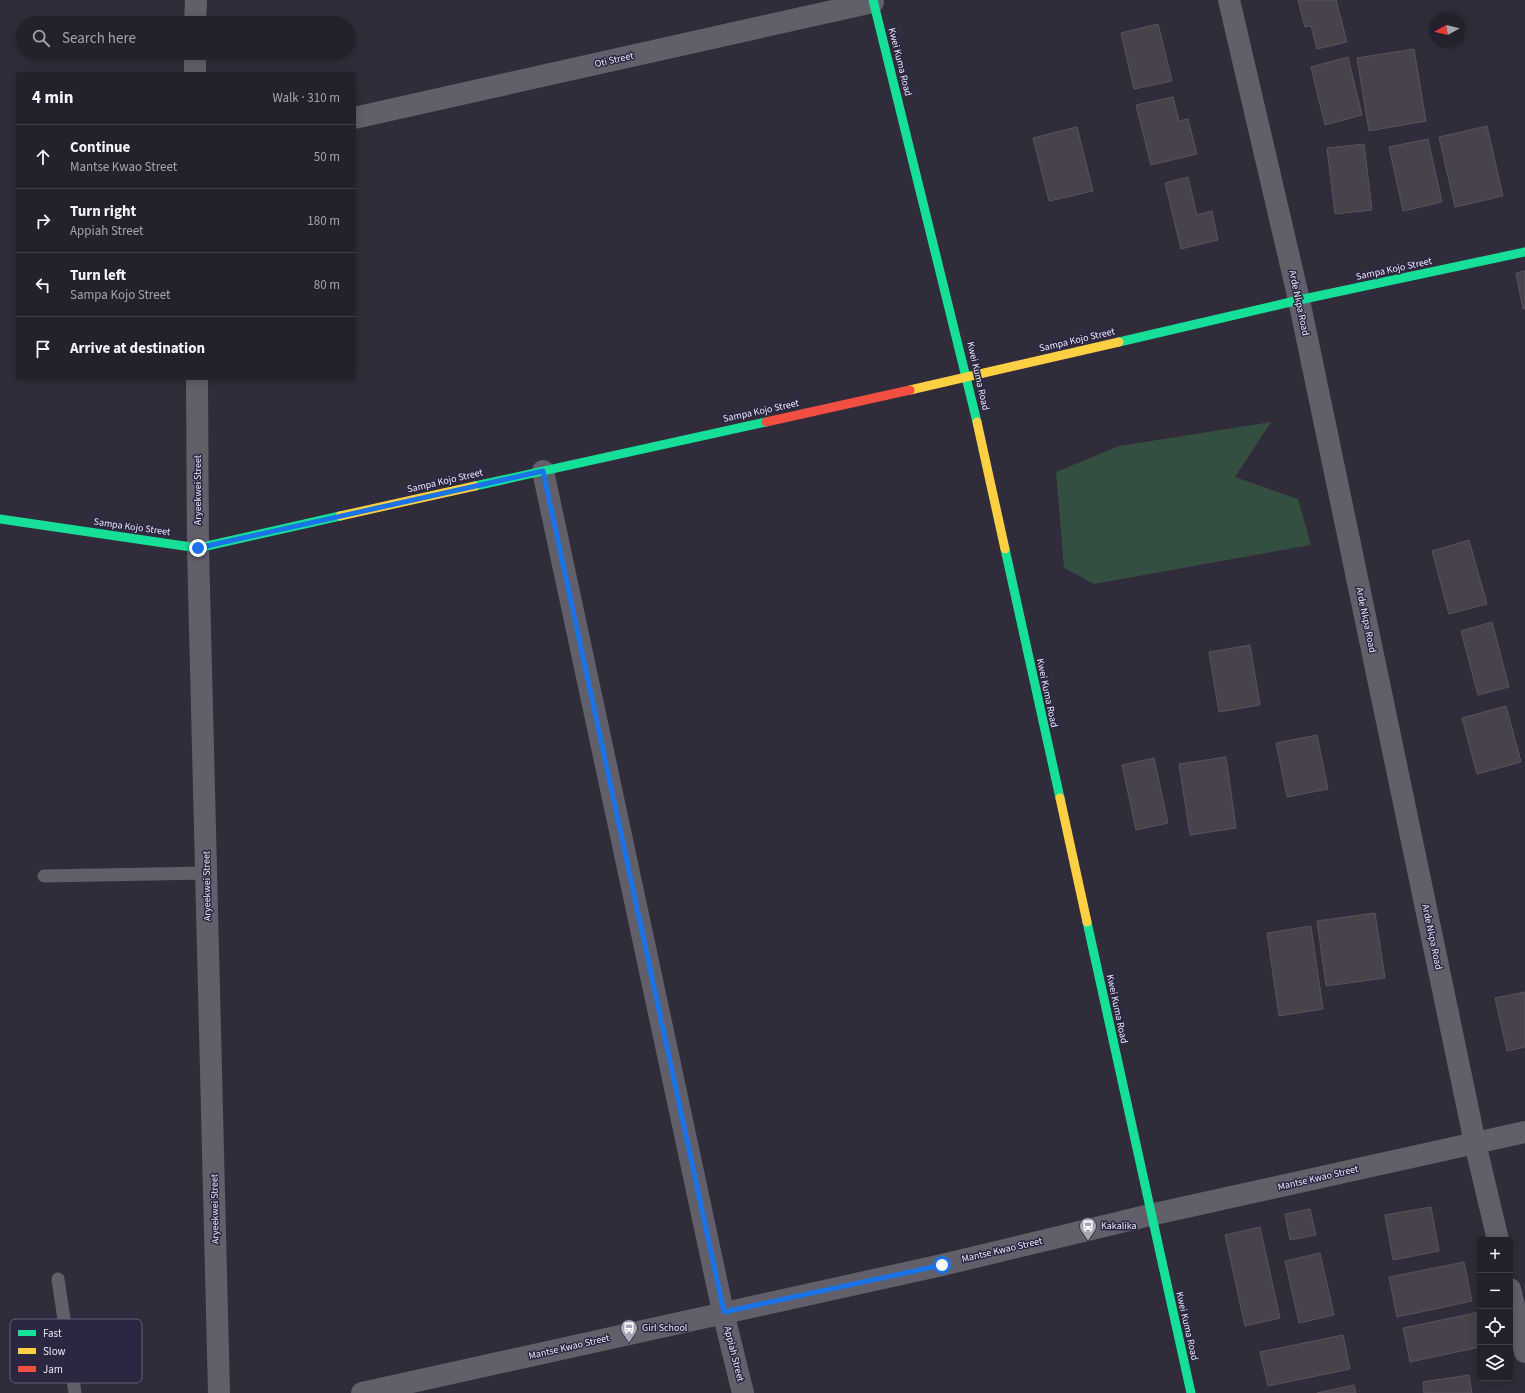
<!DOCTYPE html>
<meta charset="utf-8">
<style>
:root{--surface:#24212c;--page:#2c2934;--text:#f1f3f6;--muted:#a3a3a9;--line:#413e48}
body{margin:0;font-family:"Source Sans 3",sans-serif;background:var(--page);color:var(--text)}
.controls{position:absolute;right:12px;bottom:12px;display:grid;overflow:hidden;border-radius:4px;box-shadow:0 2px 10px #0003}
.controls button{width:36px;height:36px;display:grid;place-items:center;padding:0;border:0;border-bottom:1px solid var(--line);background:var(--surface);color:var(--text);font:20px sans-serif}
.compass{position:absolute;left:1429px;top:12px;width:36px;height:36px;border-radius:50%;background:var(--surface);box-shadow:0 2px 10px #0003;rotate:262deg}
.stop{position:absolute;width:12px;height:12px;margin:-9px;border:3px solid #1a73e8;border-radius:50%;background:#fff}
.stop.end{background:#1a73e8;border-color:#fff;box-shadow:0 1px 4px #0008}
.list{margin:0;padding:0;list-style:none}
h2{display:flex;justify-content:space-between;align-items:center;height:52px;margin:0;padding:0 16px;font-size:17px}
h2 small{font-size:13px;font-weight:400;color:var(--muted)}
.list li{display:grid;grid-template-columns:26px 1fr auto;gap:12px;align-items:center;box-sizing:border-box;height:64px;padding:0 16px;border-top:1px solid var(--line)}
.list b{display:block;font-size:15px;white-space:nowrap}
.list p{margin:0;font-size:13px;white-space:nowrap;color:var(--muted)}
.list em{font-size:13px;font-style:normal;color:var(--muted)}
.icon{flex:none;width:22px;height:22px;fill:none;stroke:currentColor;stroke-width:2;stroke-linecap:round;stroke-linejoin:round}
.map{position:relative;flex:none;width:1525px;height:1393px;overflow:hidden}
.search{position:absolute;background:var(--surface);box-shadow:0 2px 10px #0003;left:16px;top:16px;width:340px;height:44px;display:flex;align-items:center;gap:10px;box-sizing:border-box;padding:0 14px;border-radius:22px;color:var(--muted);font-size:15px}
.panel{position:absolute;background:var(--surface);box-shadow:0 2px 10px #0003;left:16px;top:72px;width:340px;height:308px;border-radius:4px}
.map>svg:first-child{display:block}
.green{fill:#344e3f}
.building{fill:#48424c;stroke:#5a535d}
.lines{fill:none;stroke-linecap:round;stroke-linejoin:round}
.lane{stroke:#615f6a;stroke-width:13}
.street{stroke:#615f6a;stroke-width:22}
.fast{stroke:#16e098;stroke-width:9}
.slow{stroke:#ffcf43;stroke-width:9}
.jam{stroke:#f24e42;stroke-width:9}
.route{stroke:#1a73e8;stroke-width:5}
.labels{text-anchor:middle;dominant-baseline:central;stroke-width:3;stroke-linejoin:round;paint-order:stroke}
.street-label{font-size:10px;fill:#e9e6f8;stroke:#2c2641}
.poi-label{font-size:10px;fill:#e9e6f8;stroke:#2c2641;text-anchor:start}
.key{fill:#2c2641;stroke:#656078;stroke-width:1}
.key-label{font-size:11px;fill:#e9e6f8}
</style>
<div class="map">
<svg width="1525" height="1393" viewBox="0 0 1525 1393">
<rect width="100%" height="100%" fill="#302c3b"/>
<!-- green -->
<path class="green" d="M1271,422l-36,55 63,22 13,46 -217,39 -30,-16 -8,-96 63,-26z"/>
<!-- building -->
<path class="building" d="M1298,0h38l11,42 -30,7 -6,-23 -6,1z
M1158,24l14,57 -38,8 -13,-56z
M1414,49l12,72 -57,10 -12,-73z
M1348,57l14,58 -37,10 -14,-58z
M1173,97l6,24 9,-2 9,35 -46,11 -15,-60z
M1487,126l16,70 -48,11 -16,-70z
M1077,127l16,64 -44,10 -16,-63z
M1428,139l14,63 -39,9 -14,-64z
M1364,144l8,66 -37,4 -8,-66z
M1188,177l9,38 15,-4 6,29 -37,9 -16,-66z
M1525,271v38h-2l-7,-36z
M1469,540l18,64 -38,10 -17,-63z
M1492,622l17,65 -31,8 -17,-64z
M1250,645l10,60 -41,7 -10,-60z
M1506,706l15,56 -44,12 -15,-56z
M1317,735l11,54 -41,8 -11,-54z
M1226,757l10,71 -46,7 -11,-71z
M1154,758l14,65 -32,7 -14,-65z
M1375,913l10,65 -59,8 -9,-65z
M1311,926l12,83 -44,7 -12,-83z
M1525,992v55l-18,4 -12,-53z
M1431,1207l8,44 -46,9 -8,-45z
M1310,1209l6,26 -26,5 -5,-26z
M1260,1227l20,91 -35,8 -20,-91z
M1320,1253l14,62 -35,8 -14,-62z
M1464,1262l8,39 -75,16 -8,-40z
M1480,1312v35l-70,15 -7,-34z
M1343,1335l7,34 -82,17 -8,-34z
M1469,1375l3,18h-48l-1,-11z
M1354,1385l2,8h-39z"/>
<g class="lines">
<!-- lane -->
<path class="lane" d="M44,876l163,-3
M58,1279l17,114"/>
<!-- street -->
<path class="street" d="M1229,0l70,300 176,843 23,97
M195,23l1,-23
M195,74v-21
M354,118l519,-116
M197,378l1,170 21,845
M543,471l180,841 20,81
M1510,1289l15,63
M362,1393l580,-128 208,-50 375,-83"/>
<!-- fast -->
<path class="fast" d="M873,0l104,422
M1119,342l180,-42 226,-48
M475,486l291,-64
M0,519l198,29 142,-32
M1005,549l55,249
M1087,922l104,471"/>
<!-- slow -->
<path class="slow" d="M910,390l209,-48
M977,422l28,127
M340,516l135,-30
M1060,798l27,124"/>
<!-- jam -->
<path class="jam" d="M766,422l144,-32"/>
</g>
<g class="lines">
<!-- route -->
<path class="route" d="M198,548l345,-77 181,841 218,-47"/>
</g>
<!-- icons -->
<defs>
<g id="bus-pin" transform="scale(0.9)"><path d="M0 17L-7.5 6A9.5 9.5 0 1 1 7.5 6Z" fill="#a8a5b6" stroke="#2c2641"/><path d="M-5-6H5V4H4V6H2V4H-2V6H-4V4H-5ZM-3.5-4V0h7V-4ZM-3.5 1.2v1.5H-2V1.2ZM2 1.2v1.5H3.5V1.2Z" fill="#fff"/></g>
</defs>
<g fill-rule="evenodd">
<use href="#bus-pin" x="1088" y="1226"/>
<use href="#bus-pin" x="629" y="1328"/>
</g>
<g class="labels">
<!-- street labels -->
<g class="street-label">
<text transform="translate(614 60) rotate(-13)">Oti Street</text>
<text transform="translate(900 62) rotate(76)">Kwei Kuma Road</text>
<text transform="translate(1394 269) rotate(-12)">Sampa Kojo Street</text>
<text transform="translate(1299 303) rotate(78)">Arde Nkpa Road</text>
<text transform="translate(1077 340) rotate(-13)">Sampa Kojo Street</text>
<text transform="translate(978 376) rotate(77)">Kwei Kuma Road</text>
<text transform="translate(761 411) rotate(-12)">Sampa Kojo Street</text>
<text transform="translate(445 481) rotate(-13)">Sampa Kojo Street</text>
<text transform="translate(198 490) rotate(-90)">Aryeekwei Street</text>
<text transform="translate(132 527) rotate(8)">Sampa Kojo Street</text>
<text transform="translate(1366 620) rotate(78)">Arde Nkpa Road</text>
<text transform="translate(1047 693) rotate(78)">Kwei Kuma Road</text>
<text transform="translate(207 886) rotate(-91)">Aryeekwei Street</text>
<text transform="translate(1432 937) rotate(78)">Arde Nkpa Road</text>
<text transform="translate(1117 1009) rotate(78)">Kwei Kuma Road</text>
<text transform="translate(1318 1178) rotate(-13)">Mantse Kwao Street</text>
<text transform="translate(215 1209) rotate(-91)">Aryeekwei Street</text>
<text transform="translate(1002 1250) rotate(-13)">Mantse Kwao Street</text>
<text transform="translate(1187 1326) rotate(77)">Kwei Kuma Road</text>
<text transform="translate(569 1347) rotate(-13)">Mantse Kwao Street</text>
<text transform="translate(734 1354) rotate(76)">Appiah Street</text>
</g>
<!-- poi labels -->
<g class="poi-label">
<text x="1101" y="1226">Kakalika</text>
<text x="642" y="1328">Girl School</text>
</g>
</g>
<!-- legend -->
<rect x="10" y="1319" width="132" height="64" rx="6" class="key"/>
<rect x="18" y="1330" width="18" height="6" fill="#16e098"/>
<rect x="18" y="1348" width="18" height="6" fill="#ffcf43"/>
<rect x="18" y="1366" width="18" height="6" fill="#f24e42"/>
<g class="key-label">
<text x="43" y="1337">Fast</text>
<text x="43" y="1355">Slow</text>
<text x="43" y="1373">Jam</text>
</g>
</svg>
<div class="controls">
<button>+</button>
<button>−</button>
<button><svg class="icon" aria-label="locate" viewBox="0 0 24 24"><circle cx="12" cy="12" r="6"/><path d="M12 2v4M12 18v4M2 12h4M18 12h4"/></svg></button>
<button><svg class="icon" aria-label="layers" viewBox="0 0 24 24"><path d="M12 4l9 5-9 5-9-5zM3 14l9 5 9-5"/></svg></button>
</div>
<svg class="compass" viewBox="-18 -18 36 36"><path d="M0-13l5 13h-10z" fill="#e53935"/><path d="M0 13l5-13h-10z" fill="#a3a3a9"/></svg>
<div class="stop" style="left:942px;top:1265px"></div>
<div class="stop end" style="left:198px;top:548px"></div>
<div class="search"><svg class="icon" aria-label="search" viewBox="0 0 24 24"><circle cx="10" cy="10" r="6"/><path d="M15 15l6 6"/></svg>Search here</div>
<section class="panel">
<h2>4 min<small>Walk · 310 m</small></h2>
<ul class="list">
<li><svg class="icon" aria-label="ahead" viewBox="0 0 24 24"><path d="M12 20V5M6 11l6-6 6 6"/></svg><div><b>Continue</b><p>Mantse Kwao Street</p></div><em>50 m</em></li>
<li><svg class="icon" aria-label="right" viewBox="0 0 24 24"><path d="M7 20v-9h11M14 6l5 5-5 5"/></svg><div><b>Turn right</b><p>Appiah Street</p></div><em>180 m</em></li>
<li><svg class="icon" aria-label="left" viewBox="0 0 24 24"><path d="M17 20v-9H6M10 6l-5 5 5 5"/></svg><div><b>Turn left</b><p>Sampa Kojo Street</p></div><em>80 m</em></li>
<li><svg class="icon" aria-label="arrive" viewBox="0 0 24 24"><path d="M6 21V4h12l-3 4 3 4H6"/></svg><div><b>Arrive at destination</b></div></li>
</ul>
</section>
</div>
